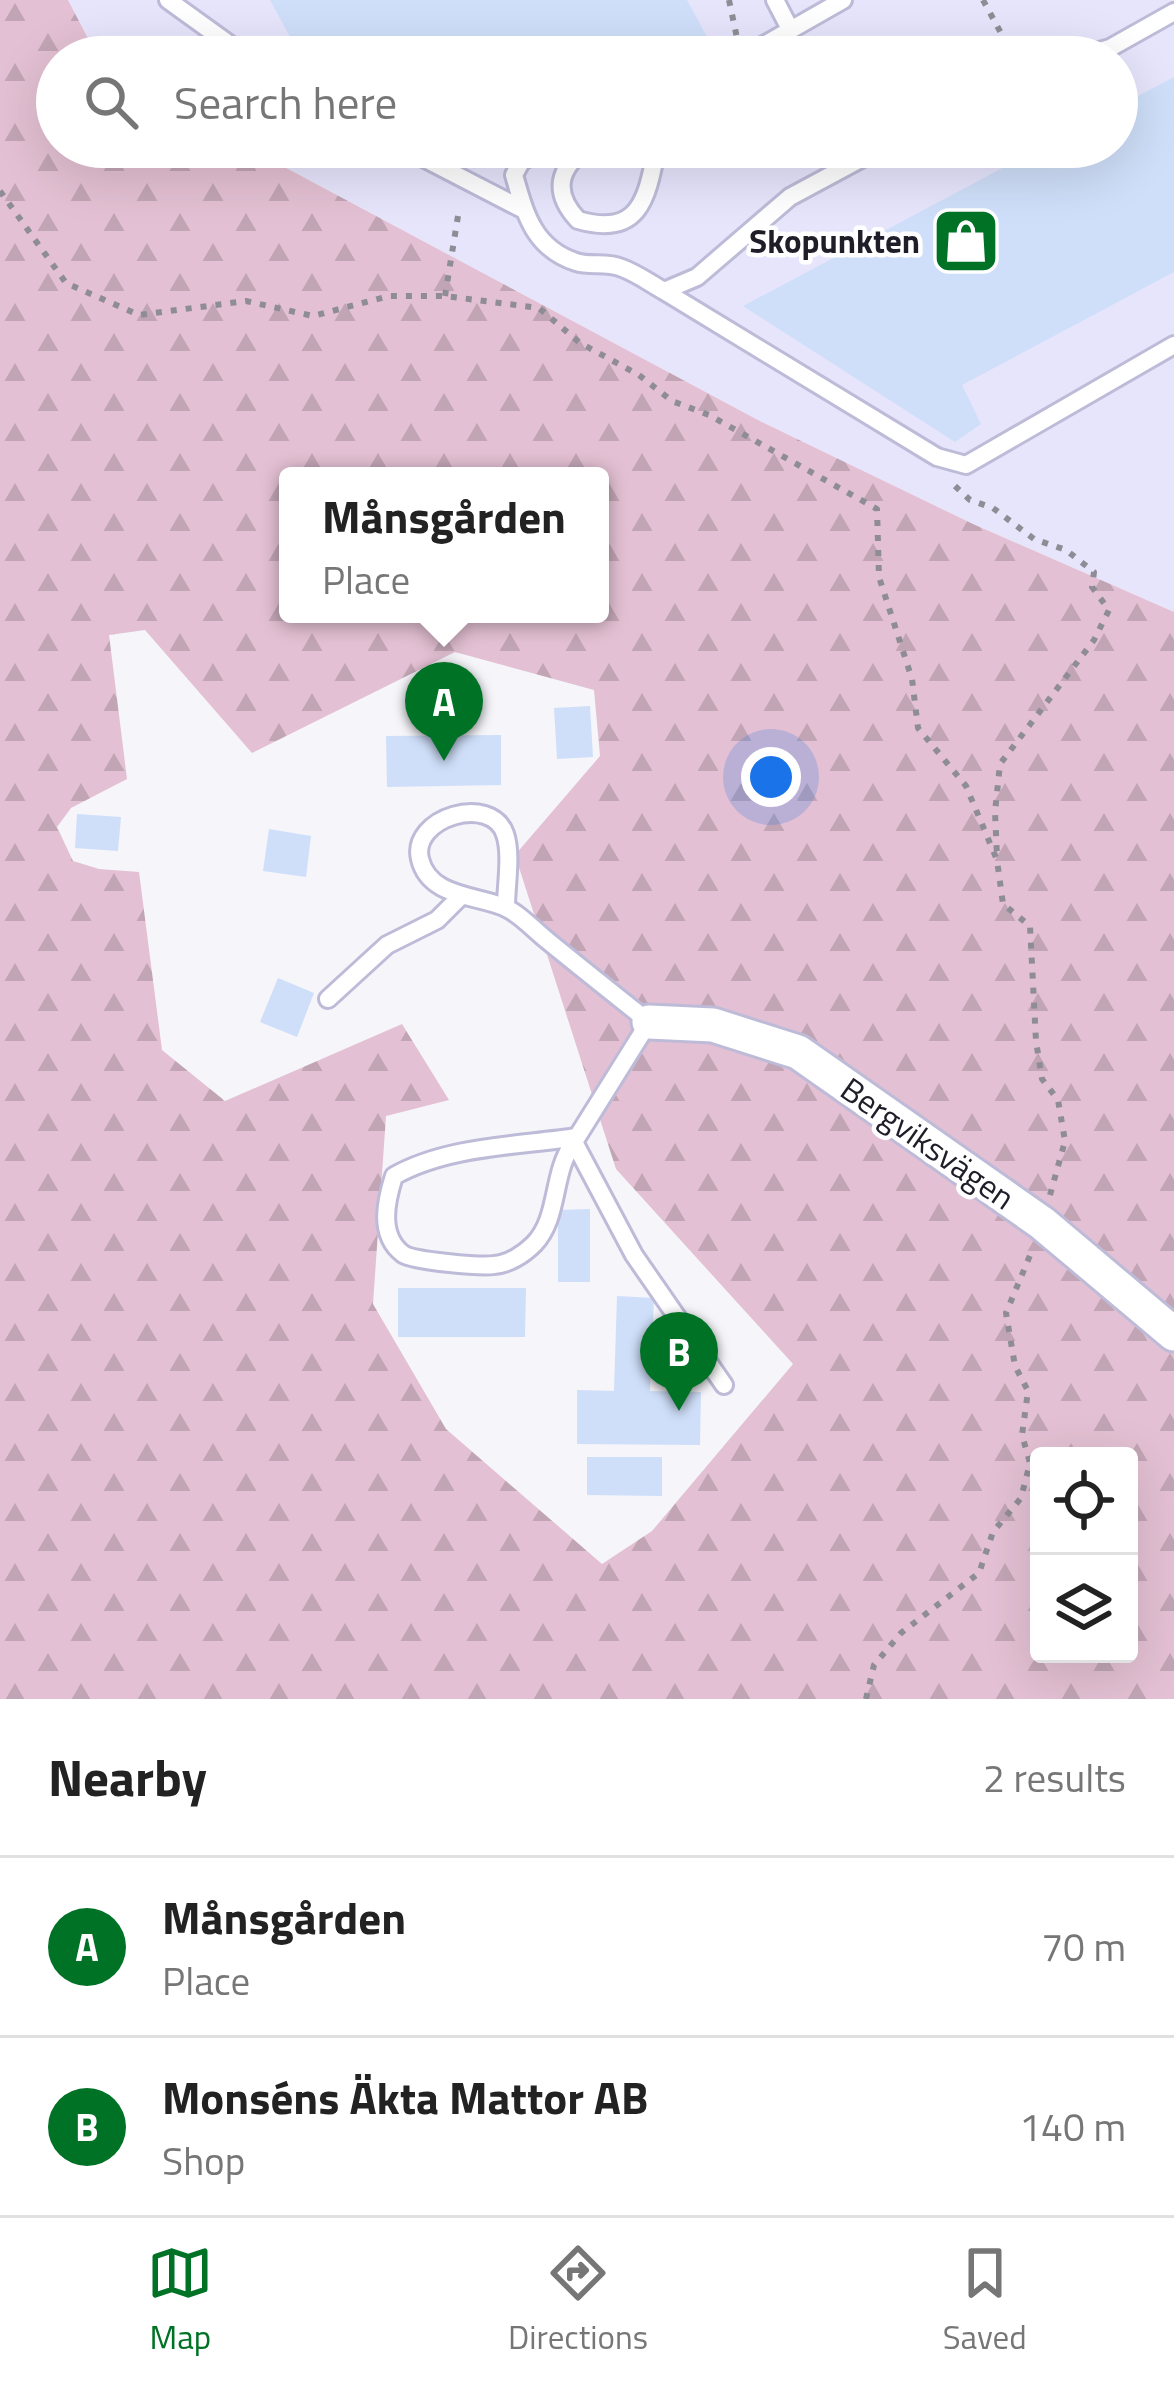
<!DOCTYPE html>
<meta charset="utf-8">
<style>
:root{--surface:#fff;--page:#f2f2f2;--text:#222;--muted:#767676;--line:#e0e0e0;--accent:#007226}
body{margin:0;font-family:"Titillium Web",sans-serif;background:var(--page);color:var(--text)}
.controls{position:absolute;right:36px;bottom:36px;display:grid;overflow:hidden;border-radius:12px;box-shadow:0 12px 48px #0002}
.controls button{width:108px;height:108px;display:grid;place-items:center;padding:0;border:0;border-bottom:3px solid var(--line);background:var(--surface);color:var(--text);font:60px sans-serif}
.you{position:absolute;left:771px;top:777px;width:42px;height:42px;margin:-30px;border:9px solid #fff;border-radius:50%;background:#1a73e8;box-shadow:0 0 0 18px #1a73e833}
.badge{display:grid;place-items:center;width:78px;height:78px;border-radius:50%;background:var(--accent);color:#fff;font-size:39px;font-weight:700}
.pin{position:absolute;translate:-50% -99px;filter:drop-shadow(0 3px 6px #0008)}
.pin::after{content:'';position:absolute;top:63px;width:42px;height:36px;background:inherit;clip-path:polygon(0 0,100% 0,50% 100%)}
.popup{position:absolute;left:279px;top:467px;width:330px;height:156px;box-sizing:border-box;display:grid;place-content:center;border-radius:12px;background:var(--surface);filter:drop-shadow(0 3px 9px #0005);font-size:39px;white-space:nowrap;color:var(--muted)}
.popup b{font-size:45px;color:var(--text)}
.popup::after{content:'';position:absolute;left:50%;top:100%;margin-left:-24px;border:24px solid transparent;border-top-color:var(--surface)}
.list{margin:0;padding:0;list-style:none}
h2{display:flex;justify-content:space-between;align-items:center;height:156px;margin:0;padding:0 48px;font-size:51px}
h2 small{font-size:39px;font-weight:400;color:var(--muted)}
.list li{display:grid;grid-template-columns:78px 1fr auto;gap:36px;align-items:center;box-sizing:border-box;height:180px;padding:0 48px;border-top:3px solid var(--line)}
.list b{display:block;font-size:45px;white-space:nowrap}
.list p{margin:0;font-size:39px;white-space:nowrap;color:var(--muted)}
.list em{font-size:39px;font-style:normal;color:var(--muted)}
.icon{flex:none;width:66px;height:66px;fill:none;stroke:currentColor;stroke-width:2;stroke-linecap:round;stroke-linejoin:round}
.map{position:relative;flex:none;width:1174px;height:1699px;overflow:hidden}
.search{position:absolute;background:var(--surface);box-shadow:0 12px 48px #0002;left:36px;right:36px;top:36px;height:132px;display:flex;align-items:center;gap:30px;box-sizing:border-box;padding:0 42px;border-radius:66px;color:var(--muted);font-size:45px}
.sheet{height:516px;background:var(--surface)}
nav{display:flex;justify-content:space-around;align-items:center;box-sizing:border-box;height:168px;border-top:3px solid var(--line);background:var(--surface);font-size:33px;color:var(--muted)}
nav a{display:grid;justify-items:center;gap:6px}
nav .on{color:var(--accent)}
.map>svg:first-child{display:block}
.built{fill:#e7e5fc}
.forest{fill:url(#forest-firs);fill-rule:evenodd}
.building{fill:#cfdff9}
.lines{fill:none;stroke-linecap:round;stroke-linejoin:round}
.service-casing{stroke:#bdbbd8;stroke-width:22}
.minor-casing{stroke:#bdbbd8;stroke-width:39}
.path{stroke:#8e8d95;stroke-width:6;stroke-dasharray:6 9;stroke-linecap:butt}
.service{stroke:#fff;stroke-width:16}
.minor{stroke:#fff;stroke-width:33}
.labels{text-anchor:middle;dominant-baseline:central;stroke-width:9;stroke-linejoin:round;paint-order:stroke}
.poi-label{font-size:33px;font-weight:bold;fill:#1e1d28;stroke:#fff;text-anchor:end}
.street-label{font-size:33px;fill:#1e1d28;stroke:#fff}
</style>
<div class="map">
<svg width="1174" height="1699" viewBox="0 0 1174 1699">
<defs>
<pattern id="forest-firs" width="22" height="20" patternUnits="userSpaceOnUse" patternTransform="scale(3)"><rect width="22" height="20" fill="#e3c0d3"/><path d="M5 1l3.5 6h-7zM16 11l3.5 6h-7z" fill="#c2a5b5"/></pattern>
</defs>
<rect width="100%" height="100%" fill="#f5f5fa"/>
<!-- built -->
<path class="built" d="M68,0h1106v612l-201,-88 -215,-104 -511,-273h870v-90h-1008l-17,-11z"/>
<!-- forest -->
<path class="forest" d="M0,0h68l24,46 17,11h-52v90h190l511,273 215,104 201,88v1087h-1174zM288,476h312v138h-312zM145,630l107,123 203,-101 139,38 6,66 -85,99 101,314 177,195 -141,167 -50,33 -156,-135 -73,-125 13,-188 63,-16 -47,-76 -177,77 -63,-51 -23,-178 -40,-3 -26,-8 -16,-34 14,-19 56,-29 -18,-144zM1039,1456h90v198h-90z"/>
<!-- building -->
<path class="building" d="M270,0h417l24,44 -25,13h-385z
M1174,77v195l-212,113 19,39 -26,18 -212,-136 299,-159h75v-40z
M434,147h82l-42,22z
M590,706l3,51 -36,2 -3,-51z
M501,735v50l-114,2 -1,-51z
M77,814l44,3 -3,34 -43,-3z
M269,829l42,7 -5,41 -43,-6z
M278,978l36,15 -17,44 -37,-15z
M590,1209v73h-32v-72z
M398,1288h128l-1,49h-127z
M617,1296l37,2 -4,93 51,1 -1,53 -123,-1v-54l37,1z
M587,1457h75v39l-75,-1z"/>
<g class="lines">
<!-- service casing -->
<g class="service-casing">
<path id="service" d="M168,0l79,57
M775,0l15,29
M743,57l100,-57
M1078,57l32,-9 64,-36
M402,147l122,63
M545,147l-24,15 -7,13c11,38 19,73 62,87 15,5 30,-1 46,6 14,5 28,15 42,23l33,-14 93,-80 93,-50
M588,147c-30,21 -36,45 -10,73 63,18 69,-23 79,-73
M827,147l13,23
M664,291l273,166 29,8 208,-120
M506,907c0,-22 6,-53 -1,-73 -14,-41 -95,-16 -85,25 9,38 56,36 84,48 15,6 30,23 44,34 33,27 67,54 101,81l-75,120 60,113 90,130
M328,999l59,-54 50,-25 23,-23
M574,1142c-23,31 -14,75 -40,102 -10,10 -25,20 -40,21 -13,2 -81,-4 -91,-11 -25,-19 -17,-53 -9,-78 53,-30 123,-30 183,-39"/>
</g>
<!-- minor casing -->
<g class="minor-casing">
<path id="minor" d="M649,1022l64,3 85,27 244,171 132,111"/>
</g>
<!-- path -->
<path class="path" d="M729,0l8,38
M983,0l31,57
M0,191l66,92 73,32 107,-14 67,15 76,-20h56l94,12 41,35 59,32 33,26 37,14 168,94 2,68 33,102 6,49 48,58 31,74 6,44 27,22 6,115 6,38 16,21 7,41 -15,54
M445,296l13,-80
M955,486l15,14 23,8 41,31 32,11 28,22 -2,15 17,23 -15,30 -94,124 -5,48 2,44
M866,1699l8,-34 27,-32 78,-60 14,-41 28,-34 9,-35 -8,-28 6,-44 -13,-25 -9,-53 25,-60"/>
<!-- service -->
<use href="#service" class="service"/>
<!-- minor -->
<use href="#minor" class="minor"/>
</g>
<!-- icons -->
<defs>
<g id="shop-square" transform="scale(3.45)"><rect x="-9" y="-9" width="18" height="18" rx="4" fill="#007226" stroke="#fff"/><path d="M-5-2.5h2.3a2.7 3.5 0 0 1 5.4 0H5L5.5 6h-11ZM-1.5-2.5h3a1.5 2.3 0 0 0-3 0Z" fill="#fff"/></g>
</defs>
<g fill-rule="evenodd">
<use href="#shop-square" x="966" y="241"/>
</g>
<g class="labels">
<!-- poi labels -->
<g class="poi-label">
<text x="920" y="241">Skopunkten</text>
</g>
<!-- street labels -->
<g class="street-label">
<text transform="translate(928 1143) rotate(35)">Bergviksvägen</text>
</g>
</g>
</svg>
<div class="controls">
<button><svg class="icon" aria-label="locate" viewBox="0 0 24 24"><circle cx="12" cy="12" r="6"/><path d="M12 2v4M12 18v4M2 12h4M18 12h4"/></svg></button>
<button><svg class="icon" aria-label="layers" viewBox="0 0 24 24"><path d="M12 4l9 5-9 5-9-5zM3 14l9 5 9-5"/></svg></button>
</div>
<div class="you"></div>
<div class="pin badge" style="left:444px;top:761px">A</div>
<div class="popup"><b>Månsgården</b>Place</div>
<div class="pin badge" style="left:679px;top:1411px">B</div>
<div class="search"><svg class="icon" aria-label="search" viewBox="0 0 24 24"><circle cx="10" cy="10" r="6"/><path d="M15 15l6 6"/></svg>Search here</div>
</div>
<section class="sheet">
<h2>Nearby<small>2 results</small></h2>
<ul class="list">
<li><span class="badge">A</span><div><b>Månsgården</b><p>Place</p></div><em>70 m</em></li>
<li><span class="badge">B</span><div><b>Monséns Äkta Mattor AB</b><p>Shop</p></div><em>140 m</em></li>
</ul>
</section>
<nav>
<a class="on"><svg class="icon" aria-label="map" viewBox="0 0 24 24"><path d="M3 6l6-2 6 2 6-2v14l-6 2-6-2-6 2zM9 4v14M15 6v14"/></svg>Map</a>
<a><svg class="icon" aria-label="directions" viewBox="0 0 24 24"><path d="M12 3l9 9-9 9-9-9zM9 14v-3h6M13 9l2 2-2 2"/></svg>Directions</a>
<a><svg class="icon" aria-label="saved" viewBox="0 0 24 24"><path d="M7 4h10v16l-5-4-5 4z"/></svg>Saved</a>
</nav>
